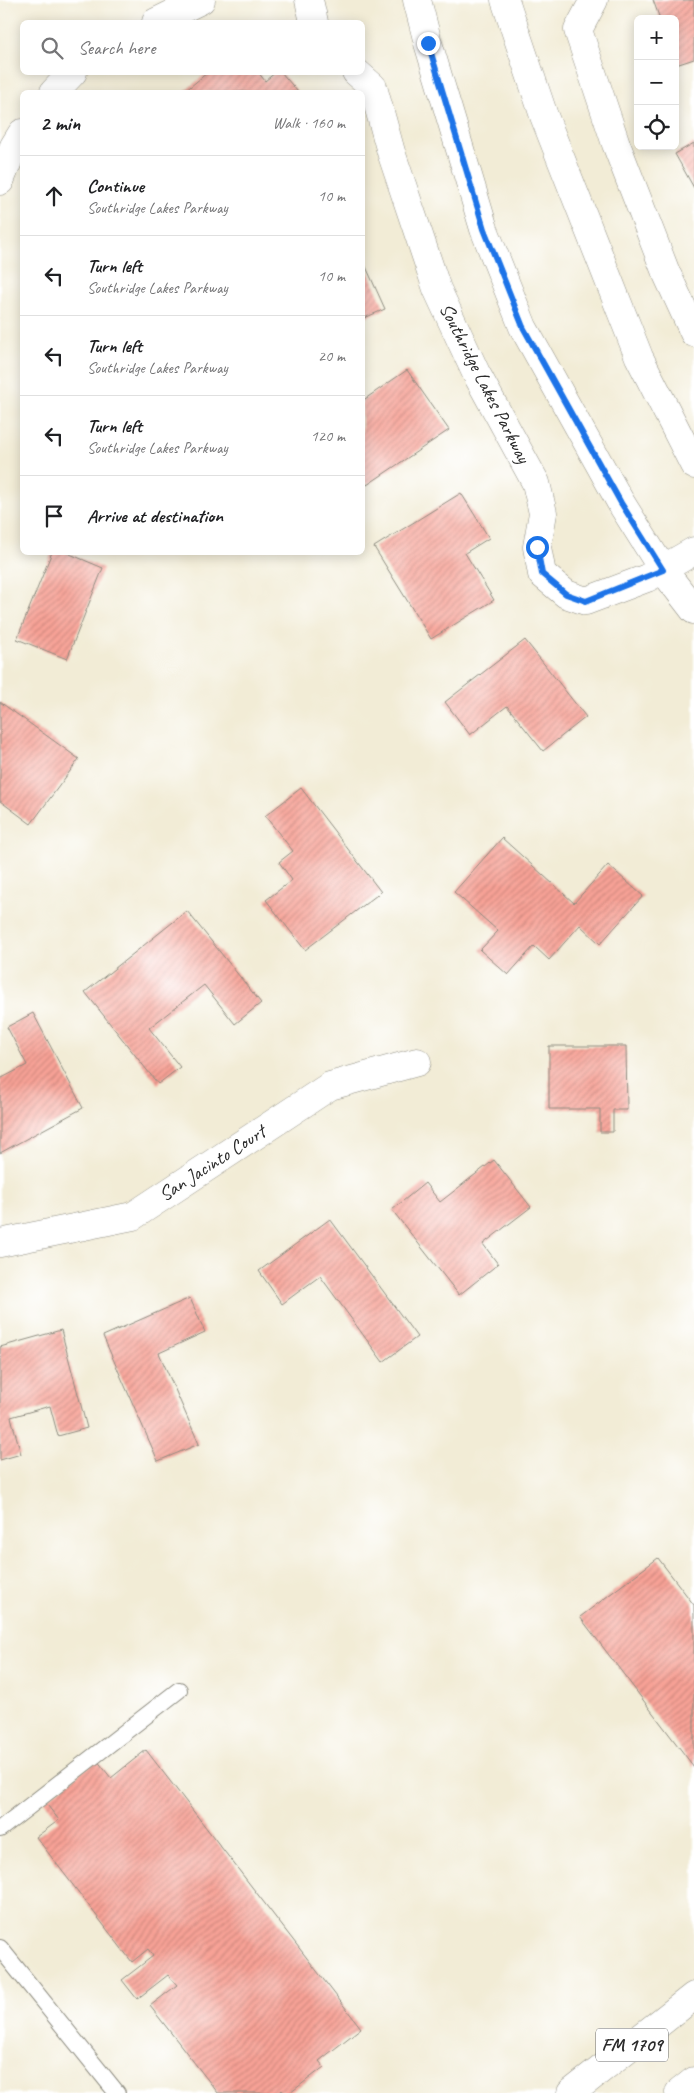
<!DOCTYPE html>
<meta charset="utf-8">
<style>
:root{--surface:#fff;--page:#f2f2f2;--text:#202124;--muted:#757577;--line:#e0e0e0}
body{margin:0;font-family:Caveat,sans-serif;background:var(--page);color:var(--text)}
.controls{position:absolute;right:15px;top:15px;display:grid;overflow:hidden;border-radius:8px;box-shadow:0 2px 12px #0003}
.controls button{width:45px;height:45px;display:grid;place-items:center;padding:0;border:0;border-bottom:1px solid var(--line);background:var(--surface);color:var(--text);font:25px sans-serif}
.stop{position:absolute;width:15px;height:15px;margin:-11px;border:4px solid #1a73e8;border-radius:50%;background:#fff}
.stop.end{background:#1a73e8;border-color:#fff;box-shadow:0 1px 5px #0008}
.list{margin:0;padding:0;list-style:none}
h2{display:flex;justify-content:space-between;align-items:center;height:65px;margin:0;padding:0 20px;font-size:21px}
h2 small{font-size:16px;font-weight:400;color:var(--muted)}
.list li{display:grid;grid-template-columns:32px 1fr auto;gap:15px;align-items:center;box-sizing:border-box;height:80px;padding:0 20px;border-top:1px solid var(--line)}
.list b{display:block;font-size:19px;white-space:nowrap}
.list p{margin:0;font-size:16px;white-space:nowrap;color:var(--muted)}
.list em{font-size:16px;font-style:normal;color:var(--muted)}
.icon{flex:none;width:28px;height:28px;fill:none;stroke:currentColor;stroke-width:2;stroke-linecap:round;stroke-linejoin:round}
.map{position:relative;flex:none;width:694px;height:2093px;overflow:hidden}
.search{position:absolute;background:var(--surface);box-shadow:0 2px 12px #0003;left:20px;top:20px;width:345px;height:55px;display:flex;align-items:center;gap:12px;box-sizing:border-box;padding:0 18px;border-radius:8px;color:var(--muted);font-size:19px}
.panel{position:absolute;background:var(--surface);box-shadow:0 2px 12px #0003;left:20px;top:90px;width:345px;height:465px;border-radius:8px}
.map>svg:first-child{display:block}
.building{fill:url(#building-hatch)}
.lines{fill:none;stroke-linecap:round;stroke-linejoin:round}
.service-casing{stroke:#8e8c80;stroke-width:18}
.minor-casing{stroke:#8e8c80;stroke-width:29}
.tertiary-casing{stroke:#8e8c80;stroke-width:29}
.primary-casing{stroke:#8e8c80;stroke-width:29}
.service{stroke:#fff;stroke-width:16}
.minor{stroke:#fff;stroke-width:28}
.tertiary{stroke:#fff;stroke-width:28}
.primary{stroke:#fff;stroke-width:28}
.route{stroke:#1a73e8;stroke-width:6}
.labels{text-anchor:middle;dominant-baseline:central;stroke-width:4;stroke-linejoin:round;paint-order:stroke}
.shield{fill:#fff;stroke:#6b6b6b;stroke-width:1}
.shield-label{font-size:19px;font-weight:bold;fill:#2b2b2b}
.street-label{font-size:20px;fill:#2b2b2b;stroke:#fff}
</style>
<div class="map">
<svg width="694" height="2093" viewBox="0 0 694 2093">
<defs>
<pattern id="building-hatch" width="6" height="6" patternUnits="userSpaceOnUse" patternTransform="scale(1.25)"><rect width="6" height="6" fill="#f8a296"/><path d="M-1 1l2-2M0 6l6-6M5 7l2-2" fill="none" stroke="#c9847b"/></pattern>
</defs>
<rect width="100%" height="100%" fill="#fff"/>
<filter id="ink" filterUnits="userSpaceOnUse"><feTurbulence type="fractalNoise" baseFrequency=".02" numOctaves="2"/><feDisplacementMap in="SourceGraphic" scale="10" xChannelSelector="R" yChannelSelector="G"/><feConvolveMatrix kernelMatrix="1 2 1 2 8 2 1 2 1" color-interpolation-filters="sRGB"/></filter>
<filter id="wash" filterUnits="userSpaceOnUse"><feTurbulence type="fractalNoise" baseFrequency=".0096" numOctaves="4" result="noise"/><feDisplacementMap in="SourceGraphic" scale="20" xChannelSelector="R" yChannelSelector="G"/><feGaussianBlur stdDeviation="1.12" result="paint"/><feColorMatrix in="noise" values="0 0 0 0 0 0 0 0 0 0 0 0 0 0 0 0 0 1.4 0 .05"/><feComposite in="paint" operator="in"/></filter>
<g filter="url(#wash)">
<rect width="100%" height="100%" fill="#f2ecd6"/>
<g id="blocks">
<!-- building -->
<path class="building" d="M653,0h41v59l-18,6 -1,-46h-15z
M208,72h50l7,9 11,-9h5l17,20h-114z
M694,143v45l-19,-34z
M362,258l23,51 -23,10z
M407,370l42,60 -82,55 -5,-7v-77z
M461,493l28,45 -24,15 29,47 -63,39 -57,-92z
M52,552h13l38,16 -36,91 -50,-20z
M525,640l61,77 -43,34 -36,-45 -37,29 -25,-33z
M0,702l79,57 -48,65 -31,-23z
M301,788l80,104 -76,58 -39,-50 26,-20 -13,-18 14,-11 -28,-35z
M502,838l72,65 34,-38 35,31 -43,48 -20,-19 -31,35 -15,-14 -26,29 -28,-25 18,-19 -44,-39z
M187,911l74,92 -26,21 -31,-39 -55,43 31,39 -22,17 -73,-92z
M33,1013l50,95 -83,45v-74l27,-14 -20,-38z
M549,1046h77l1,64h-14v22h-13v-23h-51z
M494,1160l37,47 -48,37 15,20 -39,31 -67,-85 33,-27 15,19z
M330,1219l87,118 -34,25 -63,-86 -38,28 -23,-33z
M190,1298l15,34 -46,21 40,91 -41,17 -55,-125z
M61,1330l26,98 -29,8 -8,-30 -39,11 10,37 -21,6v-113z
M658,1558l36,47v162l-114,-150z
M146,1750l215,278 -42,33 5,6 -34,26h-6l-2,-3 -3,3h-61l-68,-87 27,-21 -9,-10 -31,24 -15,-19 31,-24 -5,-7 -16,13 -96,-125 23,-17 -15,-19 53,-41 14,18z"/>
</g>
</g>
<g filter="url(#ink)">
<use href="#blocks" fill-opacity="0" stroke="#8e8c80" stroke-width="1"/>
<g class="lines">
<!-- service casing -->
<g class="service-casing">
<path id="service" d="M0,1829l179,-139
M0,1948l117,145"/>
</g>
<!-- minor casing -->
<g class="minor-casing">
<path id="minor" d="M309,0l5,22
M594,0l-16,30 38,114 49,126 29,63
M156,22l45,-22
M356,72l17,15 18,65 46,137 39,84 60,110 7,30 -6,34 5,27 24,20 20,7 61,-23 47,-27
M54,92l19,-20
M0,181l14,-35 8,-13
M0,1243l133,-27 197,-130 87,-24"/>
</g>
<!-- tertiary casing -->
<g class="tertiary-casing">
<path id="tertiary" d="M417,0l11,43 56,186 39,98 98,176 42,67 31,40
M505,0l39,116 95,241 55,108"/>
</g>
<!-- primary casing -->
<g class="primary-casing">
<path id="primary" d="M571,2093l123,-97
M679,2093l15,-12"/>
</g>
<!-- service -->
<use href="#service" class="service"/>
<!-- minor -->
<use href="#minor" class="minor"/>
<!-- tertiary -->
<use href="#tertiary" class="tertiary"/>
<!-- primary -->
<use href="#primary" class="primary"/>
</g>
</g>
<g class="lines" filter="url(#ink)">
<!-- route -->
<path class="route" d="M428,43l56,186 39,98 98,176 42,67 -77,31 -20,-7 -24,-20 -5,-27"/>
</g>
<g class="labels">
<!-- shield labels -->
<rect class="shield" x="596" y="2028.5" width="72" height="33" rx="4"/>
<g class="shield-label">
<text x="632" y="2045">FM 1709</text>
</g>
<!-- street labels -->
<g class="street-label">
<text transform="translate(485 383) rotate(63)">Southridge Lakes Parkway</text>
<text transform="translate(212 1163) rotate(-33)">San Jacinto Court</text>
</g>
</g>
</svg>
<div class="controls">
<button>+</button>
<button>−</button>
<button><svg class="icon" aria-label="locate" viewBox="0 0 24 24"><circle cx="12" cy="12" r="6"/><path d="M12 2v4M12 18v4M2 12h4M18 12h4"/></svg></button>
</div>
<div class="stop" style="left:537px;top:547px"></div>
<div class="stop end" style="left:428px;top:43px"></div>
<div class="search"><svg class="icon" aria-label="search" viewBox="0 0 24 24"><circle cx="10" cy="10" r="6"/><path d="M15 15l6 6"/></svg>Search here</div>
<section class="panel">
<h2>2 min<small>Walk · 160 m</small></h2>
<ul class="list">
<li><svg class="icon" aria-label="ahead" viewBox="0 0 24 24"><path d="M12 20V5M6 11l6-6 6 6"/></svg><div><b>Continue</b><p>Southridge Lakes Parkway</p></div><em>10 m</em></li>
<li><svg class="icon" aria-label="left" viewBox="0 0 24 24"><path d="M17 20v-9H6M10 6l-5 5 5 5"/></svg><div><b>Turn left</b><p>Southridge Lakes Parkway</p></div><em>10 m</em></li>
<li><svg class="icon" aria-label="left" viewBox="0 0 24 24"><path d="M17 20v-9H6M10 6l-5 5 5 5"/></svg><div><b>Turn left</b><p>Southridge Lakes Parkway</p></div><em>20 m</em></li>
<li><svg class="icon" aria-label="left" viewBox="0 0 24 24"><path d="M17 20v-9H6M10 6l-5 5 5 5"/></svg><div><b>Turn left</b><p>Southridge Lakes Parkway</p></div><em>120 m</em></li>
<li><svg class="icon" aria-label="arrive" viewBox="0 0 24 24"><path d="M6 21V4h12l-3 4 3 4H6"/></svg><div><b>Arrive at destination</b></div></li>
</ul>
</section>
</div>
